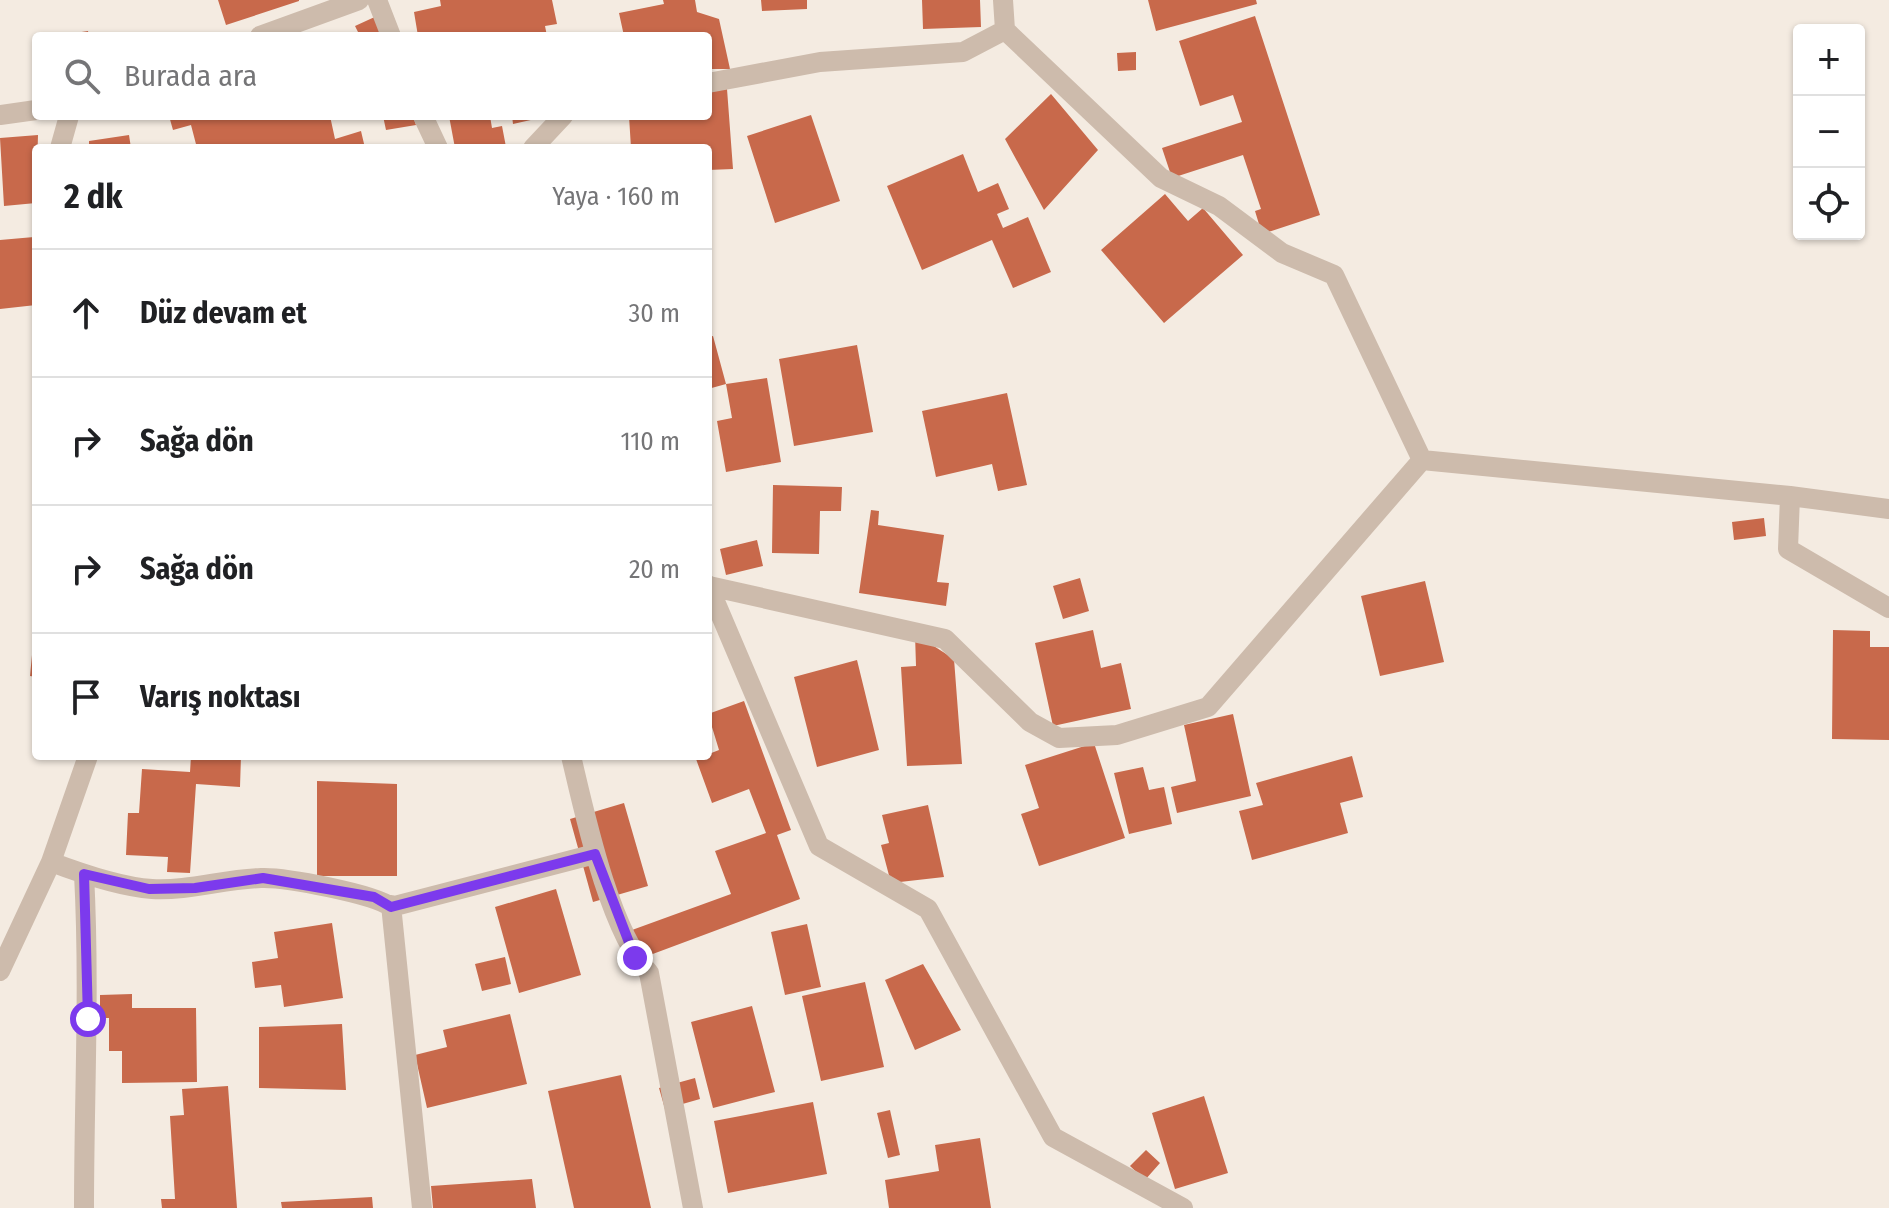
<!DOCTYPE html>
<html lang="tr">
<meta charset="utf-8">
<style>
:root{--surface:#fff;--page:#f2f2f2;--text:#202124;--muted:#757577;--line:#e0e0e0}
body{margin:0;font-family:"Fira Sans Condensed",sans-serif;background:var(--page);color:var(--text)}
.controls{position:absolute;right:24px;top:24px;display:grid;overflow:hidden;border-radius:8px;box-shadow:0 2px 6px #0004}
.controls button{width:72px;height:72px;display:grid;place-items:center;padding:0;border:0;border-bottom:2px solid var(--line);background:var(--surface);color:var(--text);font:40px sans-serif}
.stop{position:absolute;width:24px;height:24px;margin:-18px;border:6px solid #7c3aed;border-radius:50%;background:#fff}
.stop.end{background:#7c3aed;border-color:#fff;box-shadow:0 2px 8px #0008}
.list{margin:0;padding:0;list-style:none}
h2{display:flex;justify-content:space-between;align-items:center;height:104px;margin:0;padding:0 32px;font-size:34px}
h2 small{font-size:26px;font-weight:400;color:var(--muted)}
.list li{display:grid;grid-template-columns:52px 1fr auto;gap:24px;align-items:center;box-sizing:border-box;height:128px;padding:0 32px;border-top:2px solid var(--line)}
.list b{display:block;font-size:30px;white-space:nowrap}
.list em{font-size:26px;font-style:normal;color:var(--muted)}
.icon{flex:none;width:44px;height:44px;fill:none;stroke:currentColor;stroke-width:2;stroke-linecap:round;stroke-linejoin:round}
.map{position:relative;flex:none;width:1889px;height:1208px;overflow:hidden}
.search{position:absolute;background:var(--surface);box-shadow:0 2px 6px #0004;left:32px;top:32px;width:680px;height:88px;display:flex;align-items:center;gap:20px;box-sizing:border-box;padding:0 28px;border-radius:8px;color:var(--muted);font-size:30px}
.panel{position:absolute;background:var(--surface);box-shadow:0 2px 6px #0004;left:32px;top:144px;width:680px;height:616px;border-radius:8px}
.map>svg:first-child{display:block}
.building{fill:#c8694b}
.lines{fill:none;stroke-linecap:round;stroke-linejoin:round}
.minor{stroke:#cdbbac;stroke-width:20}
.route{stroke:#7c3aed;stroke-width:10}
</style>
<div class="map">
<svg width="1889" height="1208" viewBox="0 0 1889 1208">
<rect width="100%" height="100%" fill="#f4ebe1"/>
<!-- building -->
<path class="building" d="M218,0h81v1l-73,24z
M440,0h112l5,24 -12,2 2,10h-129l-4,-24 27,-6z
M663,0h32l2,12 22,7 11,50h-22v-33h-84l-5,-23 45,-9z
M761,0h46v9l-45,2z
M922,0h58l1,27 -58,2z
M1148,0h108l1,4 -101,27z
M379,15l7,21h-26l-5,-10z
M1255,16l65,199 -58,19 -7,-23 6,-2 -18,-54 -71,23 -10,-30 80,-26 -9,-27 -33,11 -21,-65z
M88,31l1,5h-20v-2z
M1136,52v18l-18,1 -1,-18z
M727,89l6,80 -25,1v-22h-77l-2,-32h79v-24z
M1051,94l47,56 -54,60 -39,-71z
M811,115l29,86 -65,22 -28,-87z
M169,116h161l5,23 26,-8 4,17h-168l-6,-23 -18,5z
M383,116h30l3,9 -30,5z
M449,116h41l2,12 10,-2 4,21 -51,1z
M512,116h32v1l-31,7z
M38,135l-2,68 -32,3 -4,-68z
M129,135l2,13h-42v-7z
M963,154l15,38 20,-9 11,26 -12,5 6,14 25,-11 23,55 -38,16 -21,-48 -70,30 -35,-84z
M1165,194l23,27 15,-13 40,47 -79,68 -63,-73z
M34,237l2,68 -36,4v-69z
M713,336l13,48 -18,5v-52z
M857,345l16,87 -79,14 -15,-87z
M767,378l14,84 -55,10 -9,-51 15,-3 -6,-34z
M1007,393l20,92 -29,6 -6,-27 -56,13 -14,-66z
M773,485l69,2 -1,24h-21l-1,43 -47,-1z
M871,510l8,1 -1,14 66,10 -7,47 12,1 -3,23 -87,-13z
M1764,518l2,18 -32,4 -2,-18z
M757,540l6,26 -37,9 -6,-26z
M1080,578l9,33 -26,8 -10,-33z
M1425,581l19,81 -64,14 -19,-80z
M1093,630l8,38 20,-5 10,46 -78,17 -18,-83z
M1833,630l37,1v16h19v93l-57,-1z
M34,634h2v43l-6,-1z
M915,634l39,25 8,105 -55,2 -6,-99 15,-1z
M857,660l22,90 -62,17 -23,-90z
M744,701l47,129 -14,5 23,64 -158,59 -10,-28 99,-36 -16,-43 51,-18 -17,-44 -37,14 -16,-44 23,-9 -11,-36z
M1233,714l18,82 -74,17 -6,-26 25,-6 -12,-56z
M1094,743l31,95 -86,28 -18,-52 18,-6 -14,-43z
M191,756h50l-1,31 -44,-3 -6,89 -23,-1 1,-15 -42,-2 2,-42h11l3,-44 48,3z
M1352,756l11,41 -23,6 8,30 -96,27 -13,-49 24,-6 -7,-22z
M1143,767l6,23 15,-3 8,37 -43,10 -15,-61z
M317,781l80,3v92h-80z
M624,803l24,83 -55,16 -23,-83z
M928,805l16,72 -53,6 -10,-38 8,-2 -7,-28z
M556,889l25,86 -62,18 -24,-86z
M332,923l11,75 -59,9 -3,-22 -26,3 -3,-26 26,-4 -4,-26z
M807,924l14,63 -36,8 -14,-63z
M505,957l6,27 -29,7 -7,-27z
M923,964l38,66 -46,20 -30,-70z
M865,982l19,85 -63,14 -19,-85z
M132,994v14h64l1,74 -75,1v-32h-13v-33h-9v-23z
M752,1006l23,86 -62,16 -22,-86z
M510,1014l17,70 -100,24 -12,-53 32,-8 -4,-17z
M342,1024l4,66 -87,-2v-61z
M621,1075l30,133h-77l-26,-117z
M695,1078l5,21 -35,10 -6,-21z
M228,1086l9,122h-75l-1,-9h14l-5,-83 14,-1 -2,-26z
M1204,1096l24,77 -53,16 -23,-76z
M813,1102l14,72 -99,19 -14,-72z
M890,1110l10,45 -12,3 -11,-45z
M980,1138l11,70h-102l-4,-28 54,-9 -4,-26z
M1146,1150l14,13 -15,17 -15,-14z
M532,1179l4,29h-103l-2,-22z
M372,1197l1,11h-91l-1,-6z"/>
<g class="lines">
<!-- minor -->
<path class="minor" d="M377,0l14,36
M1003,0l2,30 156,148 58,28 63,47 52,22 88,185
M260,36l99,-36
M708,83l112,-21 143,-10 42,-22
M0,115l36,-5
M423,116l15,32
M60,148l9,-32
M533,148l30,-32
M1790,496l-2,53 101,59
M708,585l111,261 109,63 125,228 130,71
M709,586l236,53 85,83 29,16 58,-3 91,-28 214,-247 368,36 99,13
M571,756c14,59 38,173 78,217l44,235
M51,862c29,11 71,25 101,27 37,2 72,-10 109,-11 24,-1 113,16 130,29l204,-53
M84,874c6,112 0,223 0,334
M391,905l31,303
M0,971l51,-109 37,-106"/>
</g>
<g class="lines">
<!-- route -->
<path class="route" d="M88,1019l-4,-145 65,15 46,-1 68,-10 111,19 17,10 204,-53 40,104"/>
</g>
</svg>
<div class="controls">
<button>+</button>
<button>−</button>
<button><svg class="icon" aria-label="locate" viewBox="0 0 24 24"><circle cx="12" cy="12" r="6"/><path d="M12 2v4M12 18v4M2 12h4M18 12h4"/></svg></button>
</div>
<div class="stop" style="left:88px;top:1019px"></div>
<div class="stop end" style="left:635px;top:958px"></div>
<div class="search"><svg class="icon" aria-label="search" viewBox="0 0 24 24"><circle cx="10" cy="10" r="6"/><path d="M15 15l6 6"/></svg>Burada ara</div>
<section class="panel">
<h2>2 dk<small>Yaya · 160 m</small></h2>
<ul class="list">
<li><svg class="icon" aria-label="ahead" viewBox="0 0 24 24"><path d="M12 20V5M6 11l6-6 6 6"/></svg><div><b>Düz devam et</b></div><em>30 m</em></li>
<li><svg class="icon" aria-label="right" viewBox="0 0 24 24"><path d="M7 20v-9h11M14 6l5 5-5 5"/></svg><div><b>Sağa dön</b></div><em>110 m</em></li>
<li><svg class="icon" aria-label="right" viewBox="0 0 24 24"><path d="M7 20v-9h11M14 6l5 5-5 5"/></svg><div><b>Sağa dön</b></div><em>20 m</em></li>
<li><svg class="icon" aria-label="arrive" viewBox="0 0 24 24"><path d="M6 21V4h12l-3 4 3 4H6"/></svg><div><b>Varış noktası</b></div></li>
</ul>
</section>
</div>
